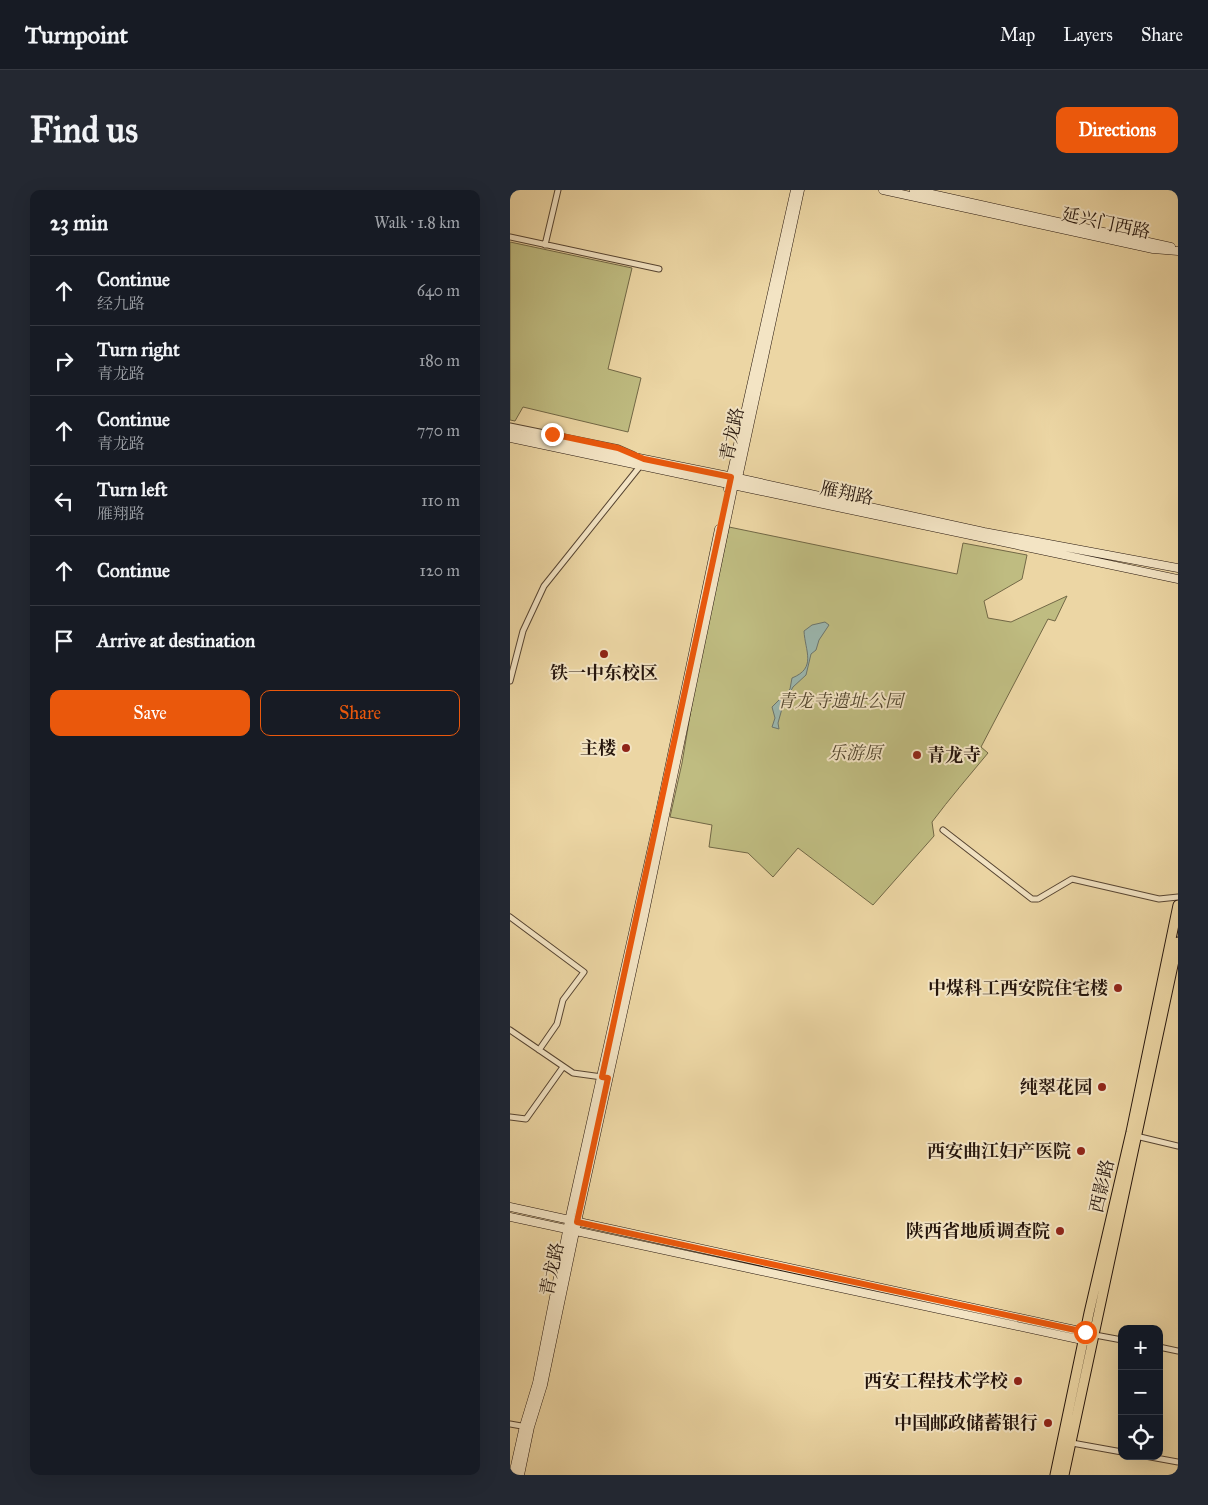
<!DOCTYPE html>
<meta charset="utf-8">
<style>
:root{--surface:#171b24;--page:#242831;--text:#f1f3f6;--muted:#9ea1a6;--line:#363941;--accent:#ea580c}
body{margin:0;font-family:"IM FELL Great Primer","Noto Serif SC",serif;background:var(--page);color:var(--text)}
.controls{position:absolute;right:15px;bottom:15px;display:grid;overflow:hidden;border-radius:10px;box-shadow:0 5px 20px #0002}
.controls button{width:45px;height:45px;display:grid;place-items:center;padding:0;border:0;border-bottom:1px solid var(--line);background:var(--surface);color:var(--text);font:25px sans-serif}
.stop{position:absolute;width:15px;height:15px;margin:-11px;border:4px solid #ea580c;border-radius:50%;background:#fff}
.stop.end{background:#ea580c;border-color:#fff;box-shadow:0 1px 5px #0008}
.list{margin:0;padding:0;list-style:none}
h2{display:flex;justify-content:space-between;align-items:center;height:65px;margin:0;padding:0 20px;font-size:21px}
h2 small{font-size:16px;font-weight:400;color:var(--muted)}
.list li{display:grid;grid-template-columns:32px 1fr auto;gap:15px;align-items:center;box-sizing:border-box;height:70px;padding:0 20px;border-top:1px solid var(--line)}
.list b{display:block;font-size:19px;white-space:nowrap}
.list p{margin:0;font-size:16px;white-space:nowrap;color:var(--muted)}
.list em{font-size:16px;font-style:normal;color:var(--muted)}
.actions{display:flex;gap:10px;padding:15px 20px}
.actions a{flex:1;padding:11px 0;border:1px solid var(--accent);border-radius:10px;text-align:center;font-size:18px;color:var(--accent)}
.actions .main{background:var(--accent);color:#fff}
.icon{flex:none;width:28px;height:28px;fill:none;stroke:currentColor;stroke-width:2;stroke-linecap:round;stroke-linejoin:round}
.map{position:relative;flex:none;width:668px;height:1285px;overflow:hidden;border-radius:10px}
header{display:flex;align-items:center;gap:30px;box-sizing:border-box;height:70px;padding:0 25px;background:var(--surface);border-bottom:1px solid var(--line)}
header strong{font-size:24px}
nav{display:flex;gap:28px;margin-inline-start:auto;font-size:18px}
.intro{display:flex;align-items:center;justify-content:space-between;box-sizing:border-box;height:120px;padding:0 30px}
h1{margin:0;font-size:35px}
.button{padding:12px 22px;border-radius:10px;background:var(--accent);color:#fff;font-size:18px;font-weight:700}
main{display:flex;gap:30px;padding:0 30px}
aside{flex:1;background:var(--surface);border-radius:10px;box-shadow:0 5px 20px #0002}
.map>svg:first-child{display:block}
.green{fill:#bfbc81;stroke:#726846}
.water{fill:#9bb7af;stroke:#6c766e}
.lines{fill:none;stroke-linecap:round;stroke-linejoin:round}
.street-casing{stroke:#574532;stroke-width:7}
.secondary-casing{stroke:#25150c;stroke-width:9}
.primary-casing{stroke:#25150c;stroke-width:11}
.street{stroke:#f3e4c4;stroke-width:5}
.secondary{stroke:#f3e4c4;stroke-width:8}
.primary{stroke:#ecd6a4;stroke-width:9}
.route{stroke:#ea580c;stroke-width:6}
.poi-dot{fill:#8f2418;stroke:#f3e4c4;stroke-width:2}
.labels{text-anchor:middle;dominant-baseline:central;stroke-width:4;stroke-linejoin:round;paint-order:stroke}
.street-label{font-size:18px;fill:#25150c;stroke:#f3e4c4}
.poi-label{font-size:18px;font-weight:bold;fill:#25150c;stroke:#f3e4c4;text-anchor:end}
.park-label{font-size:18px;font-style:italic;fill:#53472f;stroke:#f3e4c4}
</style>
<header>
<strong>Turnpoint</strong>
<nav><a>Map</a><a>Layers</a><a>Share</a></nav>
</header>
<div class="intro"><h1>Find us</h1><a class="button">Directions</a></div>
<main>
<aside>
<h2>23 min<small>Walk · 1.8 km</small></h2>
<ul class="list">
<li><svg class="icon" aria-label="ahead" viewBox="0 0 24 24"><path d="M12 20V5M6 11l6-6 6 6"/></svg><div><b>Continue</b><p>经九路</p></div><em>640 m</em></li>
<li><svg class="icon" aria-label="right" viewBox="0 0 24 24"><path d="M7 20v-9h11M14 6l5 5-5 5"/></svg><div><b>Turn right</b><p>青龙路</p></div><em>180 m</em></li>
<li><svg class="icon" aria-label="ahead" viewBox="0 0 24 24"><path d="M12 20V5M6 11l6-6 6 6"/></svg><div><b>Continue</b><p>青龙路</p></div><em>770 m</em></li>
<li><svg class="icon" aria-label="left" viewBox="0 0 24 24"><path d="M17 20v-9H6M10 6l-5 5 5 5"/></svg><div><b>Turn left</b><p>雁翔路</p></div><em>110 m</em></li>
<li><svg class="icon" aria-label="ahead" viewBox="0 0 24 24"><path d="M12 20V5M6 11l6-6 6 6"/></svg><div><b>Continue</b></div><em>120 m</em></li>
<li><svg class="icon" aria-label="arrive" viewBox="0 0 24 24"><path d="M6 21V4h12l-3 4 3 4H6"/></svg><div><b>Arrive at destination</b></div></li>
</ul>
<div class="actions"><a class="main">Save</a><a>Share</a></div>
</aside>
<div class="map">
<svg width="668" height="1285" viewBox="0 0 668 1285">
<rect width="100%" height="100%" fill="#ecd6a4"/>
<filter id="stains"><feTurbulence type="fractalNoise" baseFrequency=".004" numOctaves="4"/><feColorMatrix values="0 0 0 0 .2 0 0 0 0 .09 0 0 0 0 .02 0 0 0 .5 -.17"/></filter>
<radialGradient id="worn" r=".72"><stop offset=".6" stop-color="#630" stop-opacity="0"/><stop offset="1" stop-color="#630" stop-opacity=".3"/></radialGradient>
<!-- green -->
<path class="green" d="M0,52l122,26 -24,101 33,9 -13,54 -105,-25 -8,14 -5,-1z
M219,337l228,47 6,-31 64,12 -5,24 -38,22 4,17 23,4 56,-26 -12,25 -7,-2 -67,128 7,6c-19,23 -38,45 -56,69l2,14 -61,69 -75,-57 -25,29 -25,-24 -39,-6 3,-22 -42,-8 12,-54 17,-101z"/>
<!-- water -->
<path class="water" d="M315,432l4,3 -10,15 -3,10 -5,4 -5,21 -13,12 -10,18 -5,18 1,6 -7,-2 3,-9 -3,-11 18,-18 2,-11c25,-10 13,-27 12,-47l8,-6z"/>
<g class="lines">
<!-- street casing -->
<g class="street-casing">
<path id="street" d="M0,47l149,32
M35,55l13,-55
M0,236l108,22 16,7
M0,491l13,-50 21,-45 97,-121
M433,640l89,69h6l34,-20 87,20 19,-2
M0,727l74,55 -21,28 -6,24 -18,26
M0,840l63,43 29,4
M0,927l16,2 37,-52
M626,946l42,10
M585,1145l27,5
M649,1157l19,4
M0,1234l17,3
M562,1253l50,9
M635,1266l33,6"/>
</g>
<!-- secondary casing -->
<g class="secondary-casing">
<path id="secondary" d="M373,0l270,59 25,2
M404,0l257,57
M0,242l228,46 246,54 194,36
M0,248l668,141
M218,299l67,-299
M0,1017l579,126
M0,1027l577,124
M3,1285l11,-49 13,-43 32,-162 92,-414 58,-278
M10,1285l10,-48 13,-42 34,-163 66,-301 91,-437 4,-6 62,-288"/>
</g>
<!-- primary casing -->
<g class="primary-casing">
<path id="primary" d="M545,1285l34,-162 42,-181 47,-227
M554,1285l114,-533"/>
</g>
<!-- street -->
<use href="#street" class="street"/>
<!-- secondary -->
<use href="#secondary" class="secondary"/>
<!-- primary -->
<use href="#primary" class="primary"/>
</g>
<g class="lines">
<!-- route -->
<path class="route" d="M42,244l66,14 26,11 87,18 -129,600 6,1 -31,144 508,110"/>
</g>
<!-- markers -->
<g class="poi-dot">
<circle cx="94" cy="464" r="5"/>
<circle cx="116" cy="558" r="5"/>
<circle cx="407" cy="565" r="5"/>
<circle cx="608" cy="798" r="5"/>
<circle cx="592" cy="897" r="5"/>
<circle cx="571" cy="961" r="5"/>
<circle cx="550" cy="1041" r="5"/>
<circle cx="508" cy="1191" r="5"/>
<circle cx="538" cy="1233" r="5"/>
</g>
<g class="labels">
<!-- street labels -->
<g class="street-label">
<text transform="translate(596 33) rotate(12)">延兴门西路</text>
<text transform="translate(222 244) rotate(-78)">青龙路</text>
<text transform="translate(337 303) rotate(12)">雁翔路</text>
<text transform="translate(592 996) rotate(-77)">西影路</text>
<text transform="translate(42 1079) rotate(-78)">青龙路</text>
</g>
<!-- poi labels -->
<g class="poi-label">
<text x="94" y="483" text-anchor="middle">铁一中东校区</text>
<text x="106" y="558">主楼</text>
<text x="417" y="565" text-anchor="start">青龙寺</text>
<text x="598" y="798">中煤科工西安院住宅楼</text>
<text x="582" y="897">纯翠花园</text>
<text x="561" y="961">西安曲江妇产医院</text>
<text x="540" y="1041">陕西省地质调查院</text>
<text x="498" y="1191">西安工程技术学校</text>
<text x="528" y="1233">中国邮政储蓄银行</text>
</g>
<!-- park labels -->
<g class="park-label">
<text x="330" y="511">青龙寺遗址公园</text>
<text x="345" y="563">乐游原</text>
</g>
</g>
<rect width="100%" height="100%" filter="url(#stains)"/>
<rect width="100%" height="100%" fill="url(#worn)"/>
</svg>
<div class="controls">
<button>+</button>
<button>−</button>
<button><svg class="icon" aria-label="locate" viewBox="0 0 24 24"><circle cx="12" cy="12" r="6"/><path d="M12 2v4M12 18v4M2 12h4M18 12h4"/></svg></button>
</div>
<div class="stop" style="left:575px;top:1142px"></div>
<div class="stop end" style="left:42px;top:244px"></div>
</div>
</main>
